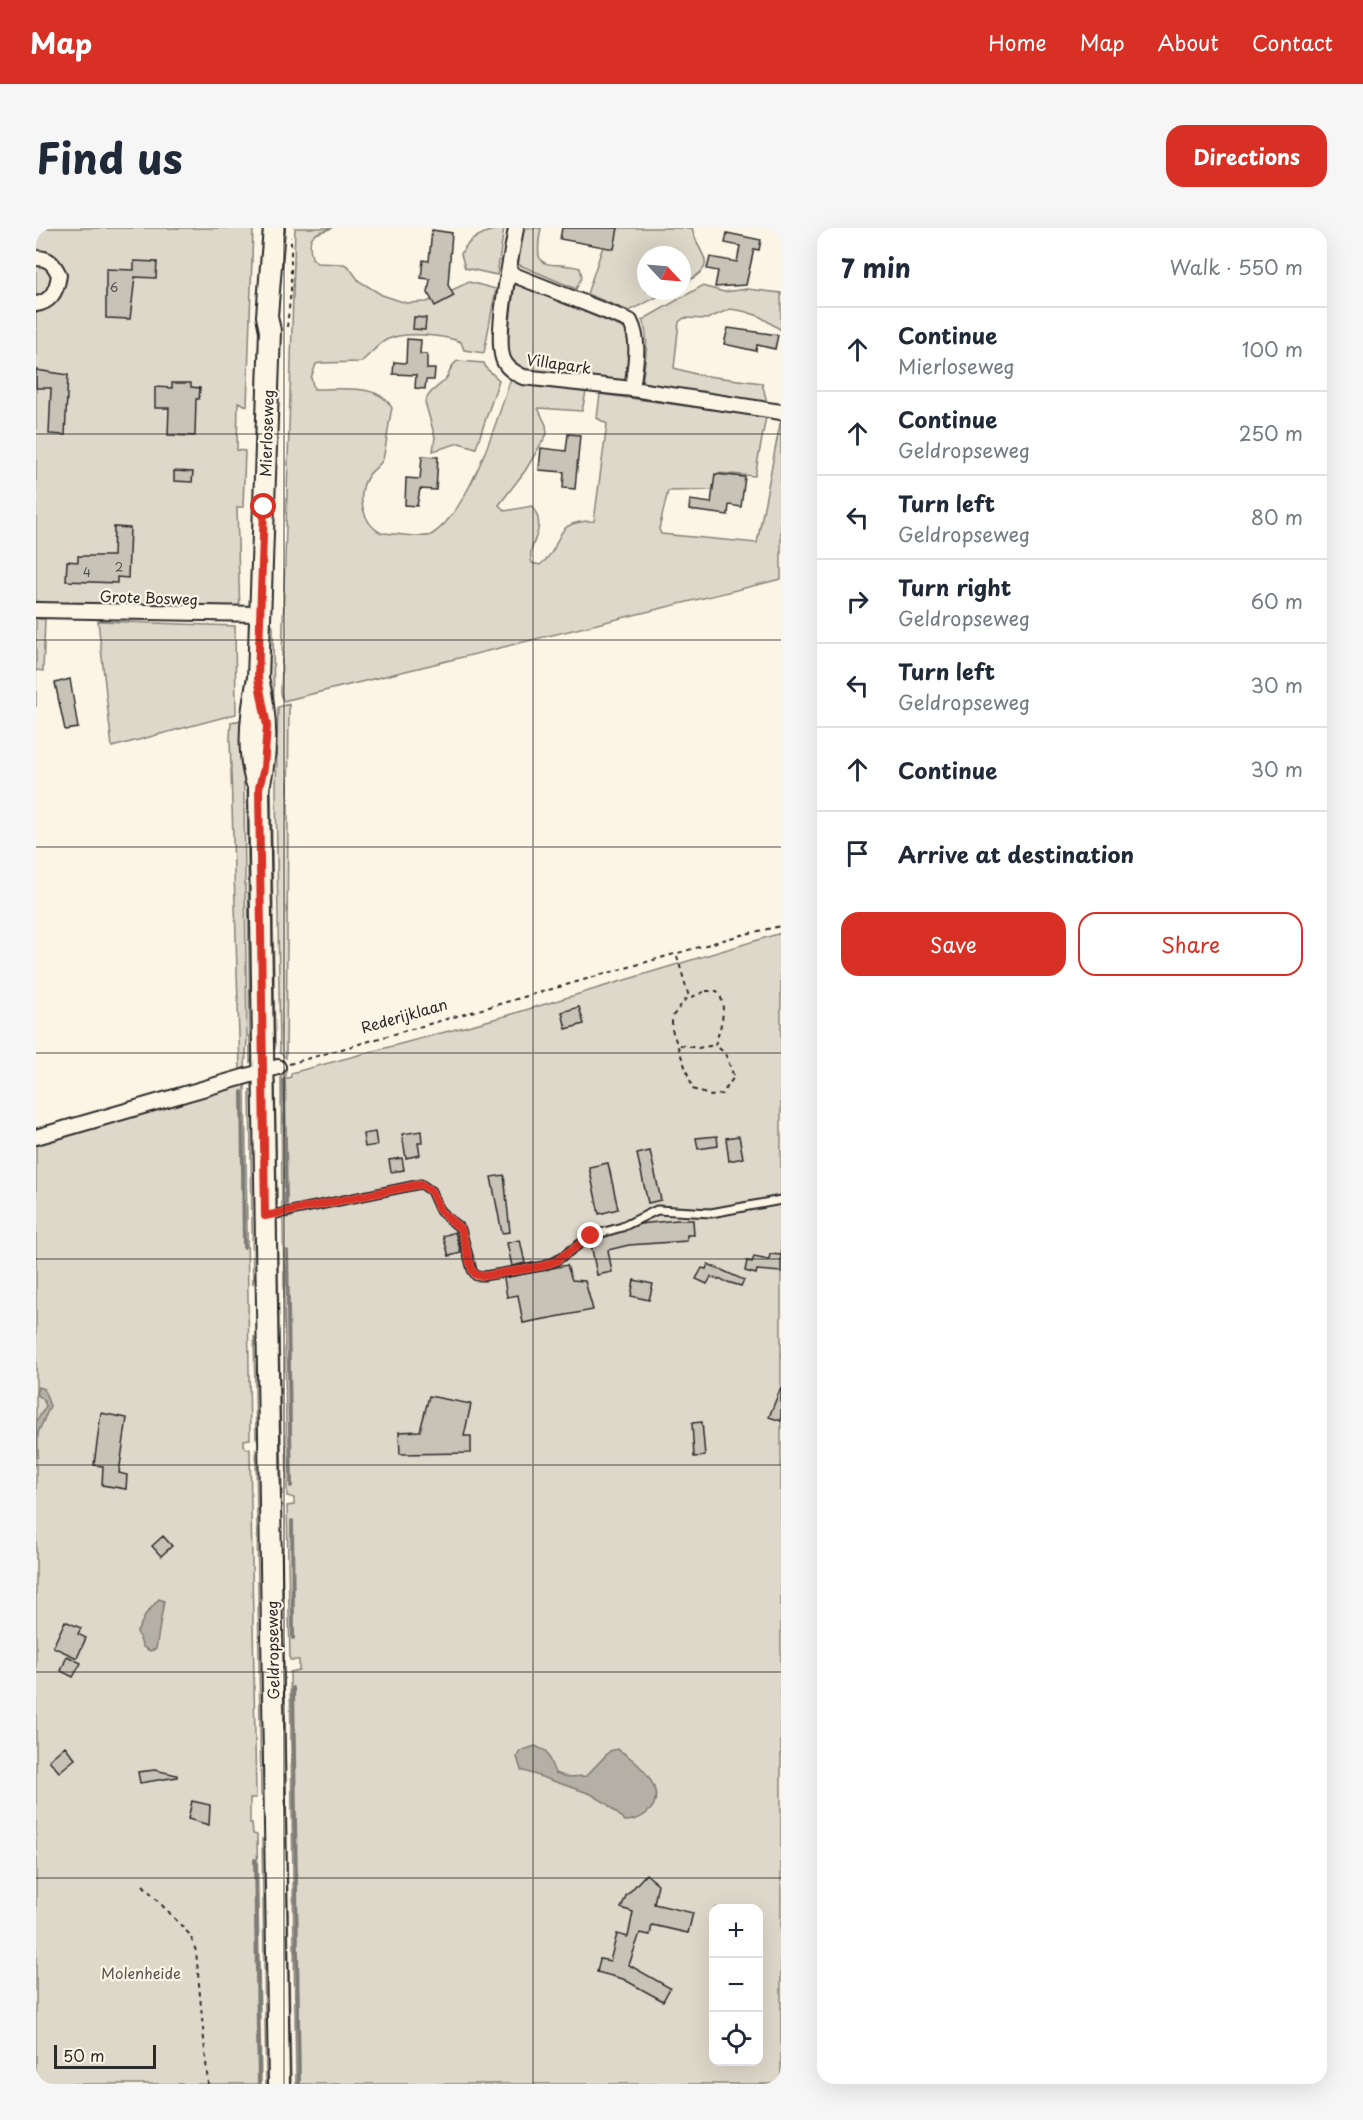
<!DOCTYPE html>
<meta charset="utf-8">
<style>
:root{--surface:#fff;--page:#f6f6f7;--text:#1f2937;--muted:#747a83;--line:#e0e1e3;--accent:#d93025}
body{margin:0;font-family:"Playpen Sans",sans-serif;background:var(--page);color:var(--text)}
.controls{position:absolute;right:18px;bottom:18px;display:grid;overflow:hidden;border-radius:12px;box-shadow:0 6px 24px #0002}
.controls button{width:54px;height:54px;display:grid;place-items:center;padding:0;border:0;border-bottom:2px solid var(--line);background:var(--surface);color:var(--text);font:30px sans-serif}
.compass{position:absolute;left:601px;top:18px;width:54px;height:54px;border-radius:50%;background:var(--surface);box-shadow:0 6px 24px #0002;rotate:116deg}
.scale{position:absolute;left:18px;bottom:15px;width:102px;box-sizing:border-box;padding-left:6px;border:3px solid #2b2b2b;border-top:0;font-size:16px;line-height:21px;white-space:nowrap;color:#2b2b2b;-webkit-text-stroke:4px #fcf5e5;paint-order:stroke}
.stop{position:absolute;width:18px;height:18px;margin:-14px;border:4px solid #d93025;border-radius:50%;background:#fff}
.stop.end{background:#d93025;border-color:#fff;box-shadow:0 2px 6px #0008}
.list{margin:0;padding:0;list-style:none}
h2{display:flex;justify-content:space-between;align-items:center;height:78px;margin:0;padding:0 24px;font-size:26px}
h2 small{font-size:20px;font-weight:400;color:var(--muted)}
.list li{display:grid;grid-template-columns:39px 1fr auto;gap:18px;align-items:center;box-sizing:border-box;height:84px;padding:0 24px;border-top:2px solid var(--line)}
.list b{display:block;font-size:22px;white-space:nowrap}
.list p{margin:0;font-size:20px;white-space:nowrap;color:var(--muted)}
.list em{font-size:20px;font-style:normal;color:var(--muted)}
.actions{display:flex;gap:12px;padding:18px 24px}
.actions a{flex:1;padding:14px 0;border:2px solid var(--accent);border-radius:18px;text-align:center;font-size:21px;color:var(--accent)}
.actions .main{background:var(--accent);color:#fff}
.icon{flex:none;width:33px;height:33px;fill:none;stroke:currentColor;stroke-width:2;stroke-linecap:round;stroke-linejoin:round}
.map{position:relative;flex:none;width:745px;height:1856px;overflow:hidden;border-radius:18px}
header{display:flex;align-items:center;gap:36px;box-sizing:border-box;height:84px;padding:0 30px;background:var(--accent);color:#fff}
header strong{font-size:28px}
nav{display:flex;gap:33px;margin-inline-start:auto;font-size:21px}
.intro{display:flex;align-items:center;justify-content:space-between;box-sizing:border-box;height:144px;padding:0 36px}
h1{margin:0;font-size:42px}
.button{padding:15px 27px;border-radius:18px;background:var(--accent);color:#fff;font-size:21px;font-weight:700}
main{display:flex;gap:36px;padding:0 36px}
aside{flex:1;background:var(--surface);border-radius:18px;box-shadow:0 6px 24px #0002}
.map>svg:first-child{display:block}
.green{fill:#ded8ca;stroke:#84827a;stroke-width:1.5;fill-rule:evenodd}
.water{fill:#b4b0a5;stroke:#7d7b74;stroke-width:1.5}
.lines{fill:none;stroke-linecap:round;stroke-linejoin:round}
.stream{stroke:#7d7b74;stroke-width:4}
.building{fill:#c8c3b7;stroke:#2b2b2b;stroke-width:1.5}
.lane-casing{stroke:#2b2b2b;stroke-width:11}
.street-casing{stroke:#2b2b2b;stroke-width:18}
.secondary-casing{stroke:#2b2b2b;stroke-width:24}
.path{stroke:#2b2b2b;stroke-width:2;stroke-dasharray:4.5 4.5;stroke-linecap:butt}
.lane{stroke:#fcf5e5;stroke-width:7}
.street{stroke:#fcf5e5;stroke-width:14}
.secondary{stroke:#fcf5e5;stroke-width:20}
.route{stroke:#d93025;stroke-width:8}
.grid{fill:none;stroke:#2b2b2b;stroke-width:1.5;stroke-opacity:0.55}
.labels{text-anchor:middle;dominant-baseline:central;stroke-width:4.5;stroke-linejoin:round;paint-order:stroke}
.number-label{font-size:12px;fill:#52514e}
.street-label{font-size:15px;fill:#2b2b2b;stroke:#fcf5e5}
.park-label{font-size:15px;fill:#585653;stroke:#fcf5e5}
</style>
<header>
<strong>Map</strong>
<nav><a>Home</a><a>Map</a><a>About</a><a>Contact</a></nav>
</header>
<div class="intro"><h1>Find us</h1><a class="button">Directions</a></div>
<main>
<div class="map">
<svg width="745" height="1856" viewBox="0 0 745 1856">
<rect width="100%" height="100%" fill="#fcf5e5"/>
<filter id="ink" filterUnits="userSpaceOnUse"><feTurbulence type="fractalNoise" baseFrequency=".0167" numOctaves="2"/><feDisplacementMap in="SourceGraphic" scale="12" xChannelSelector="R" yChannelSelector="G"/><feConvolveMatrix kernelMatrix="1 2 1 2 8 2 1 2 1" color-interpolation-filters="sRGB"/></filter>
<g filter="url(#ink)">
<!-- green -->
<path class="green" d="M0,0h217l-6,178 -9,-4 -1,48 8,1 -2,56h-6l3,110 -200,-3 -1,5h6l-2,52 -7,-1v37z
M259,0h38c-20,6 -27,6 -21,30l5,5 27,1 5,3 10,14 23,14 24,8 21,-1 42,-20 27,7 -12,64 -20,-3 -3,-8c-18,-7 -57,-11 -75,-2 -10,6 -16,15 -25,22l-40,1 -5,1 -5,14 3,11c24,1 65,-7 78,19 -4,17 -5,35 -9,51 -2,6 -11,11 -15,17 -12,19 -6,47 13,57 10,0 43,6 50,2 38,-23 66,-114 79,-154l76,11 -4,19 -44,-3 8,17 1,9 -22,37 -26,34 6,6 27,-5c18,25 -7,37 0,57l8,2c27,-21 8,-44 54,-44l13,-97 -10,-6 3,-24 166,23 -11,59 -37,-3 -4,17 -46,1 -9,38 2,5 96,9 24,-124v160l-498,122 -2,-8z
M468,0l-7,47 -32,-7 -4,-14c7,-16 26,-24 43,-26z
M486,0h19c-9,49 6,31 39,40l2,9 -6,12 -61,-26z
M573,0h83c8,32 30,36 -10,56v-29h-36v36h23l-40,20 -42,-17 15,-45 5,-6z
M476,54l116,48 3,6 -4,47 -112,-15 -13,-16z
M666,58l22,6 23,-3 34,4v37l-22,-14 -16,-5 -13,-2 -23,10 -23,-1 -5,4 -5,46 25,7 63,8 5,19 -125,-17c2,-21 9,-46 0,-65z
M422,133l26,2 2,5 13,12 -23,68 -17,-5 -26,8 2,-14 -10,-35c5,-12 11,-13 20,-22 6,-6 4,-15 13,-19z
M232,391l5,8 1,105 -3,49 4,267 -5,-4 -5,-382z
M62,393l137,5 1,88 -124,33z
M214,447l6,381 -6,6 -4,-383z
M253,476l-3,354 -6,-5 -4,-265 2,-81z
M207,492l4,319 -2,28 -5,3 -10,-332 1,-16z
M745,705v1151h-485l-6,-412 9,-2v-10h-9l-3,-154 7,-1v-7l-7,-2 -4,-278 9,-1v-6l-10,-1 -1,-135 5,-6v10l5,-2v-4l218,-58zM678,1680h44v154h-44z
M204,854v4l5,-1 5,354 -6,1v8l6,1 6,349h-6v25h2l1,11 4,1 4,249h-225v-943z
M239,854l2,122 -5,-4 -2,-112z
M214,862l6,5 3,163 -6,26z
M241,996l5,270 -5,-4 -4,-261z
M218,1108l6,24 2,73 -6,5z
M220,1222l6,6 5,333 -6,6z
M248,1445l7,411h-5l-6,-407z
M226,1611l6,6 4,239h-6z"/>
<!-- water -->
<path class="water" d="M2,1159l6,2 6,17 -12,27v25l-2,-36 10,-16 -3,-7 -7,-5z
M123,1371l5,2 -8,48 -6,2 -7,-4 -6,-15 9,-18z
M499,1518l11,5 9,22 13,4 18,-1 24,-25 7,-2c19,10 55,43 30,64 -7,6 -13,8 -22,8l-19,-18 -15,-9 -70,-24 -4,-13 3,-6z"/>
<g class="lines">
<!-- stream -->
<path class="stream" d="M248,852l2,124
M206,864l2,155
M251,1023l4,235
M256,1293l1,117
M257,1460l6,396
M219,1632l4,224"/>
</g>
<!-- building -->
<path class="building" d="M526,0h56l-4,21 -54,-10z
M396,2l20,3 -4,52 6,11 -19,10 -7,-13 2,-14 -9,-1 2,-18 6,1z
M691,5l34,7 -2,10 -5,-1 -8,36 -31,2 3,-16 -11,-2 3,-12 27,5 3,-16 -15,-3z
M98,33l23,1 -1,16 -21,-1 -5,42 -24,-1v-49l28,1z
M378,89l12,1 -1,12 -12,-1z
M692,100l50,7 -3,14 -18,-4 -1,6 -32,-7z
M371,111l14,1 -1,14h7v15h8l-1,11h-8l-1,9 -10,-1 1,-13 -23,-1 1,-12 12,1z
M0,142l32,5 -3,60 -16,-1 2,-46h-15z
M136,155h19v4l9,1 -1,11h-3l-1,37 -27,-1 1,-27h-14v-21l17,1z
M532,206l12,1 -5,54 -12,-1 1,-16 -25,-2 2,-22 25,3z
M386,228l16,1 -2,33 -16,-1 -3,17 -12,-1 1,-27 14,1z
M138,243l19,1 -1,10 -18,-1z
M679,246l30,3 -4,30 -12,-2 -1,10 -39,-5 1,-10 21,3z
M78,299l16,1 -2,50 -11,-1v6l-51,-2 1,-20 11,1v-6h35z
M34,451l8,49 -13,2 -10,-47z
M543,779l5,17 -18,5 -4,-17z
M385,903l1,12h-4l2,12 -14,3 -4,-24z
M339,904l2,13 -12,2 -2,-13z
M681,908l1,10 -20,3 -2,-11z
M703,908l4,22 -14,3 -3,-23z
M614,923l11,49 -13,3 -11,-49z
M366,930l2,12 -13,2 -2,-12z
M572,935l10,46 -19,5 -10,-47z
M468,947l6,57 -8,1 -11,-56z
M641,992h16l1,15h-7v6l-58,4 -21,5 4,22 -15,3 -6,-31 6,-1 -1,-3 44,-16z
M419,1004l6,21 -12,3 -6,-20z
M484,1012l5,23 -13,3 -5,-23z
M734,1026l11,1v17l-24,-2 -1,4 -11,-3 2,-10 5,1 2,-5 15,3z
M672,1036l36,16 -3,6 -30,-9 -4,7 -11,-5 6,-11 4,1z
M531,1037l5,15 13,1 8,29 -70,13 -5,-28 -11,2 -3,-19z
M598,1052l19,4 -4,16 -18,-4z
M745,1159v34l-12,-4z
M393,1168l42,8 -7,32h7v17l-71,1 -1,-22 21,-1z
M65,1185l26,5 -8,55 8,2 -1,14 -24,-4 1,-19 -9,-1z
M666,1194l3,34 -11,1 -2,-34z
M127,1308l9,10 -11,10 -9,-10z
M29,1393l16,7 -3,6 8,4 -9,20 -24,-11z
M31,1428l14,7 -8,14 -12,-6z
M29,1518l10,13 -16,13 -10,-12z
M119,1542l22,5v2l-37,6 -2,-11z
M156,1573l18,4 -1,20 -21,-6z
M610,1646l12,10 -4,20 39,9 -5,20 -36,-8 -2,10 -10,-2 -11,32 41,23 -7,13 -40,-22 -26,-7 3,-13 10,2 7,-27 11,3 5,-25 -12,-4 5,-12z"/>
<g class="lines">
<!-- lane casing -->
<g class="lane-casing">
<path id="lane" d="M231,988l154,-32 10,7 9,20 21,18 11,41 4,6h8l59,-10 13,-5 35,-25 31,-9 35,-17 54,3 70,-13"/>
</g>
<!-- street casing -->
<g class="street-casing">
<path id="street" d="M480,0c-4,26 -24,116 -11,135 4,7 11,10 18,14l109,12 149,23
M0,30c13,0 18,6 23,17 -2,14 -7,27 -23,29
M473,45l121,48c11,21 5,45 2,68
M0,382l224,4
M0,909l242,-70"/>
</g>
<!-- secondary casing -->
<g class="secondary-casing">
<path id="secondary" d="M222,450c9,39 10,72 1,110l20,1296
M220,553c-10,-32 -5,-70 2,-103l12,-347 -3,-15 7,-88"/>
</g>
<!-- path -->
<path class="path" d="M251,99l4,-37v-53
M641,728l12,41
M670,763h11c12,15 3,37 -2,54l10,8 9,24 -12,17 -11,2 -18,-7 -21,-59v-13l13,-17z
M644,817l18,3 17,-3
M253,836l452,-129 40,-9
M107,1657l47,50 6,16 12,133"/>
<!-- lane -->
<use href="#lane" class="lane"/>
<!-- street -->
<use href="#street" class="street"/>
<!-- secondary -->
<use href="#secondary" class="secondary"/>
</g>
</g>
<g class="lines" filter="url(#ink)">
<!-- route -->
<path class="route" d="M228,279l-6,171 9,48 -3,42 -5,20 6,428 156,-32 10,7 9,20 21,18 11,41 4,5 8,1 59,-10 13,-5 35,-25"/>
</g>
<!-- grid -->
<path class="grid" d="M248,0v1856M497,0v1856M0,206h745M0,412h745M0,619h745M0,825h745M0,1031h745M0,1237h745M0,1444h745M0,1650h745"/>
<g class="labels">
<!-- number labels -->
<g class="number-label">
<text x="78" y="59">6</text>
<text x="83" y="339">2</text>
<text x="51" y="344">4</text>
</g>
<!-- street labels -->
<g class="street-label">
<text transform="translate(523 135) rotate(8)">Villapark</text>
<text transform="translate(230 205) rotate(-88)">Mierloseweg</text>
<text transform="translate(113 369) rotate(2)">Grote Bosweg</text>
<text transform="translate(368 787) rotate(-16)">Rederijklaan</text>
<text transform="translate(236 1422) rotate(-91)">Geldropseweg</text>
</g>
<!-- park labels -->
<g class="park-label">
<text x="105" y="1744">Molenheide</text>
</g>
</g>
</svg>
<div class="controls">
<button>+</button>
<button>−</button>
<button><svg class="icon" aria-label="locate" viewBox="0 0 24 24"><circle cx="12" cy="12" r="6"/><path d="M12 2v4M12 18v4M2 12h4M18 12h4"/></svg></button>
</div>
<svg class="compass" viewBox="-18 -18 36 36"><path d="M0-13l5 13h-10z" fill="#e53935"/><path d="M0 13l5-13h-10z" fill="#747a83"/></svg>
<div class="scale">50 m</div>
<div class="stop" style="left:228px;top:279px"></div>
<div class="stop end" style="left:555px;top:1008px"></div>
</div>
<aside>
<h2>7 min<small>Walk · 550 m</small></h2>
<ul class="list">
<li><svg class="icon" aria-label="ahead" viewBox="0 0 24 24"><path d="M12 20V5M6 11l6-6 6 6"/></svg><div><b>Continue</b><p>Mierloseweg</p></div><em>100 m</em></li>
<li><svg class="icon" aria-label="ahead" viewBox="0 0 24 24"><path d="M12 20V5M6 11l6-6 6 6"/></svg><div><b>Continue</b><p>Geldropseweg</p></div><em>250 m</em></li>
<li><svg class="icon" aria-label="left" viewBox="0 0 24 24"><path d="M17 20v-9H6M10 6l-5 5 5 5"/></svg><div><b>Turn left</b><p>Geldropseweg</p></div><em>80 m</em></li>
<li><svg class="icon" aria-label="right" viewBox="0 0 24 24"><path d="M7 20v-9h11M14 6l5 5-5 5"/></svg><div><b>Turn right</b><p>Geldropseweg</p></div><em>60 m</em></li>
<li><svg class="icon" aria-label="left" viewBox="0 0 24 24"><path d="M17 20v-9H6M10 6l-5 5 5 5"/></svg><div><b>Turn left</b><p>Geldropseweg</p></div><em>30 m</em></li>
<li><svg class="icon" aria-label="ahead" viewBox="0 0 24 24"><path d="M12 20V5M6 11l6-6 6 6"/></svg><div><b>Continue</b></div><em>30 m</em></li>
<li><svg class="icon" aria-label="arrive" viewBox="0 0 24 24"><path d="M6 21V4h12l-3 4 3 4H6"/></svg><div><b>Arrive at destination</b></div></li>
</ul>
<div class="actions"><a class="main">Save</a><a>Share</a></div>
</aside>
</main>
